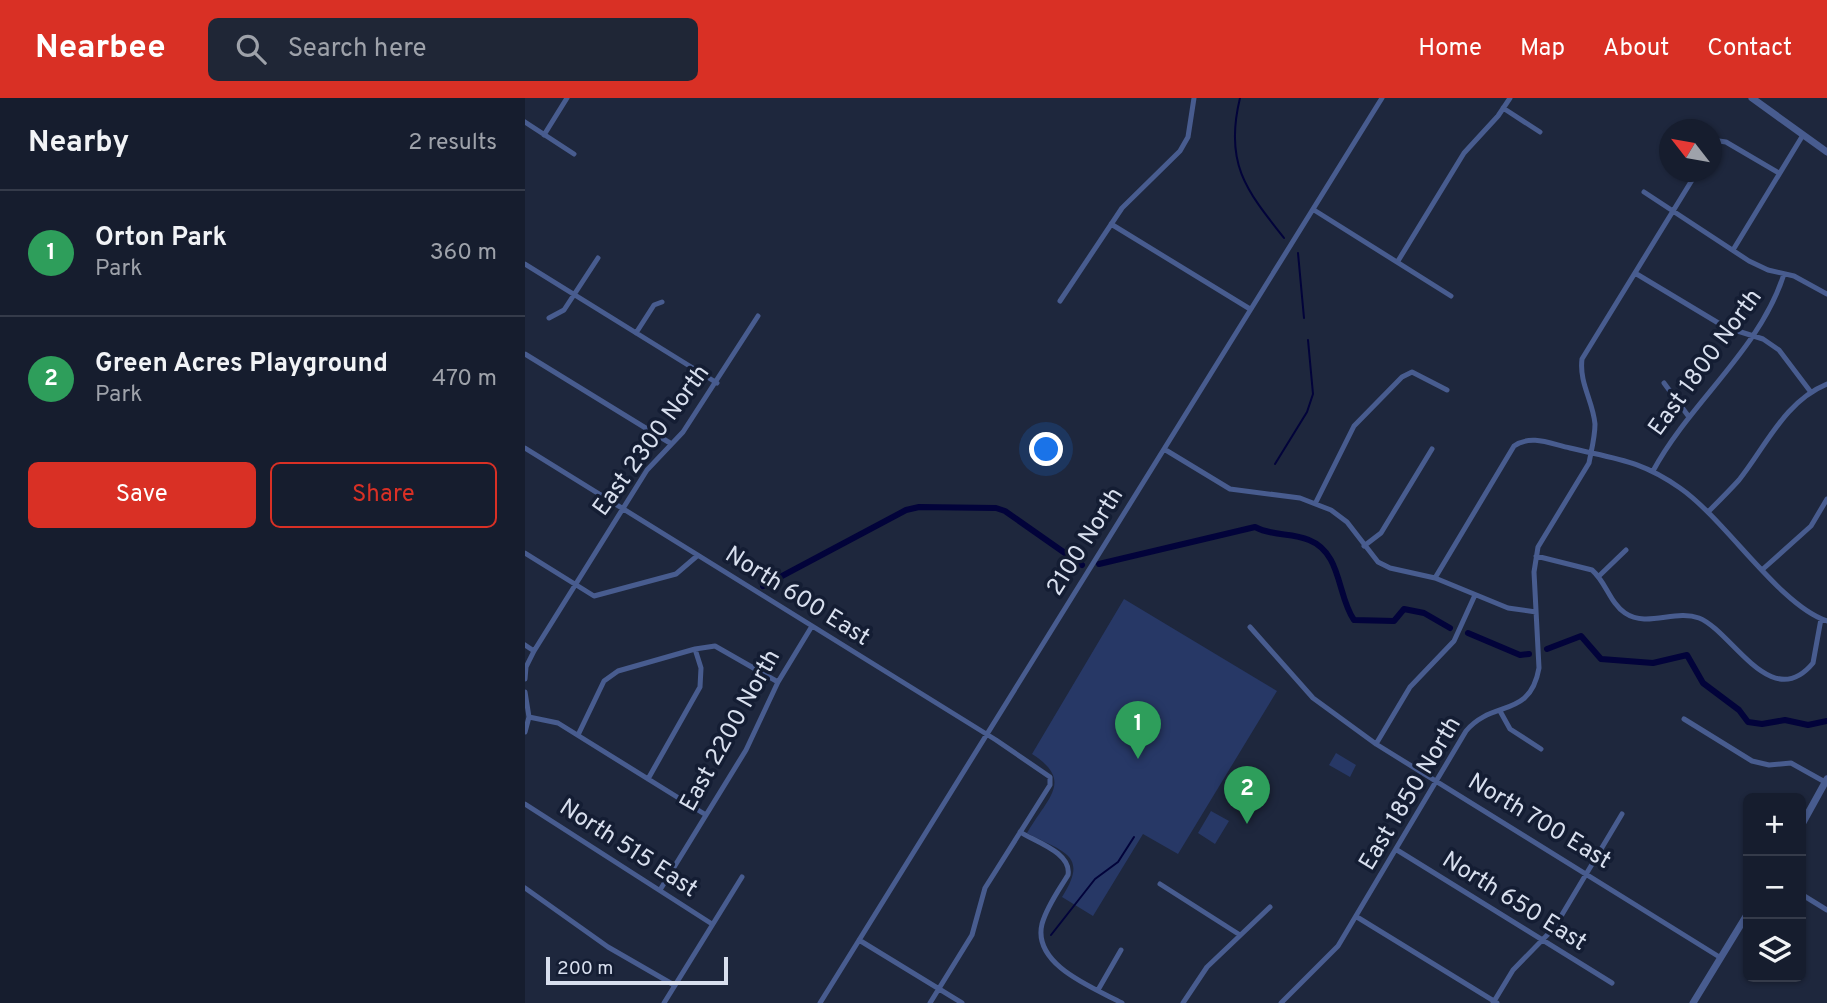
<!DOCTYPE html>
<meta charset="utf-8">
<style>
:root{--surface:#161d2e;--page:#1f2636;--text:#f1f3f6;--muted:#9ea2aa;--line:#353b4a;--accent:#d93025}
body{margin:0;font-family:Overpass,sans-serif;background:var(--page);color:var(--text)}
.controls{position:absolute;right:21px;bottom:21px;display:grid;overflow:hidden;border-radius:10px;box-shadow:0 2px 5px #0004}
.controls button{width:63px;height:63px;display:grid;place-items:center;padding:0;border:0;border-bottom:2px solid var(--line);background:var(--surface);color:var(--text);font:35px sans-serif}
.compass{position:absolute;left:1134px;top:21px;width:63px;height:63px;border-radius:50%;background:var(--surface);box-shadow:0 2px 5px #0004;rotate:301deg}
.scale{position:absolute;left:21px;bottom:18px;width:182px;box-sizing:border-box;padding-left:7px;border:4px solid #d8dfee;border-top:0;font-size:19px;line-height:24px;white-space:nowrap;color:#d8dfee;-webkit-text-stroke:5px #141d33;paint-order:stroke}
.you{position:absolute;left:522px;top:352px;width:24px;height:24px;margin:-18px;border:5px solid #fff;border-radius:50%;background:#1a73e8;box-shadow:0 0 0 10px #1a73e833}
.badge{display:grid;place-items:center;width:46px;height:46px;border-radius:50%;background:var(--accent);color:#fff;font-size:23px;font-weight:700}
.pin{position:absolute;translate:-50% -58px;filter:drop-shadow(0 2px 4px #0008)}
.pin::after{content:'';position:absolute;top:37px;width:24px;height:21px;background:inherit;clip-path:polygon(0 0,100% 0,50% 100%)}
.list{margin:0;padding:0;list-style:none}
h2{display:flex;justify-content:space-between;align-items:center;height:91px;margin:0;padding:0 28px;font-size:30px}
h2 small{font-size:23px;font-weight:400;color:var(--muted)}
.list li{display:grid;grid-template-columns:46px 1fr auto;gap:21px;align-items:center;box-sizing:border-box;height:126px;padding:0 28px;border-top:2px solid var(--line)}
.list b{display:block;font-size:26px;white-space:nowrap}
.list p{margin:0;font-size:23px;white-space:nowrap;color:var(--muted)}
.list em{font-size:23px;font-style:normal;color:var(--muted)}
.actions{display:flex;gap:14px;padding:21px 28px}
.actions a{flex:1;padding:16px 0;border:2px solid var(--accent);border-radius:10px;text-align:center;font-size:24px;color:var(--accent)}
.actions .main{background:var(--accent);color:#fff}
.icon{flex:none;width:38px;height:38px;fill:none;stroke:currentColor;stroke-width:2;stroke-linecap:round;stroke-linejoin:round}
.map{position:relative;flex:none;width:1302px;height:905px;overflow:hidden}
header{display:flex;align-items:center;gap:42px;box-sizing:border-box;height:98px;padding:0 35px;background:var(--accent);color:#fff}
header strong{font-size:33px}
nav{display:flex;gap:38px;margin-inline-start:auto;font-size:24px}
.search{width:490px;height:63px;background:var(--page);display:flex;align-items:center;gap:18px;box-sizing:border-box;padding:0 24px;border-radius:10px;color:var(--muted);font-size:26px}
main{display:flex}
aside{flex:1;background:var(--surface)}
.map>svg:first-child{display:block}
.green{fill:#273866}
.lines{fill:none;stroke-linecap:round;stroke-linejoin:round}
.stream{stroke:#02033a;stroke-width:2}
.canal{stroke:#02033a;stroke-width:6}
.minor{stroke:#485c8f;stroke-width:5}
.tertiary{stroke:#485c8f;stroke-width:7}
.labels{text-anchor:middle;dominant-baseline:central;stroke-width:7;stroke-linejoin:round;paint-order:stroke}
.street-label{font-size:24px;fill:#d8dfee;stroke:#141d33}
</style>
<header>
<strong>Nearbee</strong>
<div class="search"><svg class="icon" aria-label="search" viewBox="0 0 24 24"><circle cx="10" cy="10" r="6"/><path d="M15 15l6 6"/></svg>Search here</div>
<nav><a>Home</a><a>Map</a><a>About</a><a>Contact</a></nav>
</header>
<main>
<aside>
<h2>Nearby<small>2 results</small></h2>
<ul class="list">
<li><span class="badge" style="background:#2e9e5b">1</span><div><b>Orton Park</b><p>Park</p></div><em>360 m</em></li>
<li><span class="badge" style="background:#2e9e5b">2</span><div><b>Green Acres Playground</b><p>Park</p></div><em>470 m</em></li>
</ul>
<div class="actions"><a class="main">Save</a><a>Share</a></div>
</aside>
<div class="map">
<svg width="1302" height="905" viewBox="0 0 1302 905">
<rect width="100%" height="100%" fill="#1e273d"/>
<!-- green -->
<path class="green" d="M599,501l153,92 -99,163 -35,-20 -50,82 -31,-19c28,-43 0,-45 -35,-64 21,-36 47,-52 5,-79z
M811,655l20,12 -6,12 -21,-12z
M686,713l18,10 -14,23 -17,-11z"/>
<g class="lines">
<!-- stream -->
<path class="stream" d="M715,0c-16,65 6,92 44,140
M773,155l6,65
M750,366l32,-52 6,-18 -5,-54
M526,837l44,-56 23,-17 16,-25"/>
<!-- canal -->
<path class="canal" d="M574,466l156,-37c19,10 36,5 54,13 33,13 28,56 45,80l40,1 10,-12 20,4 26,15
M238,488l143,-76 13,-3 77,1 9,3 77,54
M943,535l52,22 9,-1
M1022,551l34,-13 20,23 52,4 34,-8 16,28 36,27 9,12 14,2 23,-4 23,5 19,-4"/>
<!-- minor -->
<path class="minor" d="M978,10l37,24
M0,24l49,32
M19,37l23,-37
M1186,50l8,-7 7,1 53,31
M1119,94l105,69 19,9 26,6 33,18
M789,112l137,86
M586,126l139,85
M1208,152l70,-115
M873,163l66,-108 34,-37 12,-18
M0,166l192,119
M1110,175l90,54 38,12 16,11 31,41
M535,203l62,-93 58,-57 8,-14 6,-39
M24,220l15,-8 34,-52
M111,235l18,-28 8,-3
M0,256l145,89
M1139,285l25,34
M0,350l471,292 54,37v8l-65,103 -13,47 -42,68
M639,351l66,40 70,9 31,12 16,12 31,40 12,6 45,10 73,30 28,4
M1128,373c37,-69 107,-121 131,-197
M791,404l38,-76 48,-49 10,-5 35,18
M1183,414c11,-11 21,-21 31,-32 27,-34 46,-79 88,-96
M839,448l17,-13 51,-84
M0,455l69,43 82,-22 21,-18
M1011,458l56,14c14,12 18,33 33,43 22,15 50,-4 74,5 33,13 72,96 114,45l8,-44
M1238,471l48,-43 16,-27
M1074,478l27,-26
M910,480l79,-132c17,-12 37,-2 56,2 46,11 70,12 110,40 46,32 99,117 147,133
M725,529l63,71 63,46 345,214
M0,547l9,6
M0,581l1,-12 8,-16 113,-181 36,-38 75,-116
M0,594l4,25 -4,15
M975,613l10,18 31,20
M4,619l29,6 148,92
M1159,621l68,42 17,4 22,-2 34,19
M53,637l26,-54 14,-10 77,-22 20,-3 63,36
M851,646l34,-57 44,-46 21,-46
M123,681l52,-92 1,-19 -6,-19
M0,706l187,120
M495,734c16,10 52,21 48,43 -9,15 -21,31 -26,49 -10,41 52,64 80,79
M872,752l215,133
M635,786l80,51
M0,790l83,59 66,38
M135,792l86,-140 32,-68 34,-56
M1276,796l26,16
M832,819l140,86
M334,842l103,63
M573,892l23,-40
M139,905l78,-126
M295,905l562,-905
M658,905l24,-36 63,-60
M756,905l57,-57 128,-215c27,-32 64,-12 73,-63l-5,-96 4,-25 51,-84c2,-11 6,-26 6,-39 -2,-23 -16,-41 -13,-65l115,-187
M968,905l20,-33 41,-42 68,-114"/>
<!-- tertiary -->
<path class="tertiary" d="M1227,0l75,54
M1276,728l26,-47
M1168,905l55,-90"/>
</g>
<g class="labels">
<!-- street labels -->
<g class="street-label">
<text transform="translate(1181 265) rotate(-54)">East 1800 North</text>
<text transform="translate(127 343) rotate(-54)">East 2300 North</text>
<text transform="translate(561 444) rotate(-58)">2100 North</text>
<text transform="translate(272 499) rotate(32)">North 600 East</text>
<text transform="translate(206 633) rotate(-61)">East 2200 North</text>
<text transform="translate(886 696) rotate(-59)">East 1850 North</text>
<text transform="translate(1014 724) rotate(31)">North 700 East</text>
<text transform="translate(103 751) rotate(33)">North 515 East</text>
<text transform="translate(989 804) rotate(32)">North 650 East</text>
</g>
</g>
</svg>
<div class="controls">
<button>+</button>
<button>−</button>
<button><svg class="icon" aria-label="layers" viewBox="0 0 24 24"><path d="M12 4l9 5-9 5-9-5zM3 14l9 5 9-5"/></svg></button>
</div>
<svg class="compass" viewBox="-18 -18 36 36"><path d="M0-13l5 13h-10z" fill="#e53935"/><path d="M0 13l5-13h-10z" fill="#9ea2aa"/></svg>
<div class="scale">200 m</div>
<div class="you"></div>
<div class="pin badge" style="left:613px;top:661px;background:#2e9e5b">1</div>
<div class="pin badge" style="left:722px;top:726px;background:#2e9e5b">2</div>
</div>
</main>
